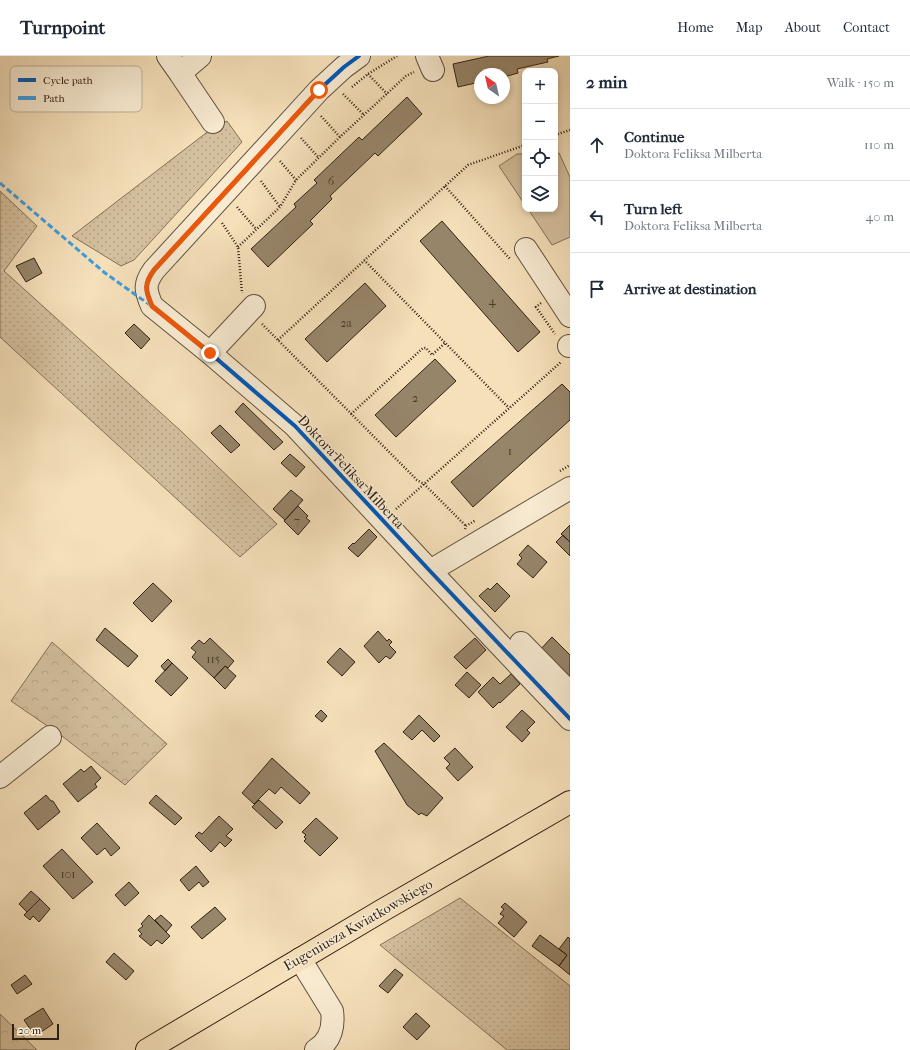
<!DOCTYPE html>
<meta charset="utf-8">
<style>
:root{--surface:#fff;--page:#f6f6f7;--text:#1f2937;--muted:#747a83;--line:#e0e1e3}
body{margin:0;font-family:"IM FELL French Canon",serif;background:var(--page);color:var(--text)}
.controls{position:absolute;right:12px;top:12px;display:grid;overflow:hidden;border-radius:8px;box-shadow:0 2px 6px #0003}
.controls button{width:36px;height:36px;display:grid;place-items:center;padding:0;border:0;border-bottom:1px solid var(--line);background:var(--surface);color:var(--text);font:20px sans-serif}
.compass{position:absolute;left:474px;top:12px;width:36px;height:36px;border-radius:50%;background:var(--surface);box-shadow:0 2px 6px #0003;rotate:326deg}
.scale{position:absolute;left:12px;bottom:10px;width:47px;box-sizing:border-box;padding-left:4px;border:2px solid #312214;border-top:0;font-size:11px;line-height:14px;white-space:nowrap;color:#312214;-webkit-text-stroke:3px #f8ebd2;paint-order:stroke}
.stop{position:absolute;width:12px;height:12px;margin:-9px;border:3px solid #ea580c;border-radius:50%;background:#fff}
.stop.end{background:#ea580c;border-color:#fff;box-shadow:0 1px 4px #0008}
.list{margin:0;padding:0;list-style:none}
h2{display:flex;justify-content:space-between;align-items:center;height:52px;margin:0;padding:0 16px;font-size:17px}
h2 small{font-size:13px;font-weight:400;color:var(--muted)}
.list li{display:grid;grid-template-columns:26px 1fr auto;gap:12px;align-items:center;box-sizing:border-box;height:72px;padding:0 16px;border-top:1px solid var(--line)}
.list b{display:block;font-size:15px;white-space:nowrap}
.list p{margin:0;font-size:13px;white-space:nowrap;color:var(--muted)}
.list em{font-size:13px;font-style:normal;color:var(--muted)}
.icon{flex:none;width:22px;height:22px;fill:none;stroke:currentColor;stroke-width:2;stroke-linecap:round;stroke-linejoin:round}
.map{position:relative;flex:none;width:570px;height:994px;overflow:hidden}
header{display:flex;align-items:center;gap:24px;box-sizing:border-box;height:56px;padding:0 20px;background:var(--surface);border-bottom:1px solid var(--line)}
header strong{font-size:19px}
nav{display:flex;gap:22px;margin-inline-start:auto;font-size:14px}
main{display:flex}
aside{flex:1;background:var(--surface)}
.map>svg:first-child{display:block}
.grass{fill:url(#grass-dots);stroke:#827159}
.forest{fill:url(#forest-crowns);stroke:#827159}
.park{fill:#d4c09e;stroke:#827159}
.building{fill:#97856a;stroke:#312214}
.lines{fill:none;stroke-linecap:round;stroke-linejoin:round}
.minor-casing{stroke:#62523e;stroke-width:24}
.major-casing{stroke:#312214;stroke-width:24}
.path{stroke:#312214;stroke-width:2.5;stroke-dasharray:1 2;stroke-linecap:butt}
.minor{stroke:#f8ebd2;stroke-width:22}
.major{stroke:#f5e0ba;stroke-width:22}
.quiet{stroke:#3e9cde;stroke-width:3;stroke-dasharray:6 3;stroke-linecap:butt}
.cycleway-casing{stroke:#f8ebd2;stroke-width:6}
.cycleway{stroke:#0057b8;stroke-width:4}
.route{stroke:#ea580c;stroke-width:5}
.labels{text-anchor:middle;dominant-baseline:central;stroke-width:3;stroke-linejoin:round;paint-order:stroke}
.number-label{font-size:12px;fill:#4a3b2a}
.street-label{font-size:14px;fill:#312214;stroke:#f8ebd2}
.key{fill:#f8ebd2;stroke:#bcaf99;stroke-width:1}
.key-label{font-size:11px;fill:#312214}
</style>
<header>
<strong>Turnpoint</strong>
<nav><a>Home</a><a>Map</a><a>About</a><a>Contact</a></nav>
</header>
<main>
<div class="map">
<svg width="570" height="994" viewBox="0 0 570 994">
<defs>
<pattern id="grass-dots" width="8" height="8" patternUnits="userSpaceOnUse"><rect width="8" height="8" fill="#d4c09e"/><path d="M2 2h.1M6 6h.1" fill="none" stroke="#b6a587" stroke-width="1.8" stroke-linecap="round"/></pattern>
<pattern id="forest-crowns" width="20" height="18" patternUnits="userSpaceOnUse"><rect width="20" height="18" fill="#d4c09e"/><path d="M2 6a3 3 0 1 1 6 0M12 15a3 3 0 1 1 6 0" fill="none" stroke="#b6a587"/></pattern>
</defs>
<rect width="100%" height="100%" fill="#f5e0ba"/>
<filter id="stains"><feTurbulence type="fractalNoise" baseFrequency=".005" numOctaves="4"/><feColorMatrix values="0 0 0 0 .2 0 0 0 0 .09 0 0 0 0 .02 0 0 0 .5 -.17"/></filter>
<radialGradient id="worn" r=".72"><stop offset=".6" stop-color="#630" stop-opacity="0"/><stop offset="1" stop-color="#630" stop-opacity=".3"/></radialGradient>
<!-- grass -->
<path class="grass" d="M227,65l15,21 -108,118 -13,6 -49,-30 134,-103z
M0,135l37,35 -33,45 178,161 95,92 -37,33 -240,-220z
M460,842l110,88v64h-63l-127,-105z"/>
<!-- forest -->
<path class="forest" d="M52,586l115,102 -42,41 -63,-49 -51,-35z
M0,958l37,36h-37z"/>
<!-- park -->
<path class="park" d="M555,97h4l11,24v60l-18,8 -24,-36h27z
M517,98h8v51l-26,-39z"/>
<!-- building -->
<path class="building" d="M489,0h70l-12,3 1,3 -31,7 1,4 -14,4v-3h-24v8l-22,5 -5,-23z
M407,41l15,17 -44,42 -3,-3 -45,43 2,3 -22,22 3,3 -45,43 -17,-18 45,-42 -2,-3 23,-21 -3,-3 45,-43 3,3z
M442,165l98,111 -22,20 -98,-111z
M34,202l8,15 -16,9 -10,-16z
M365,227l21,23 -59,56 -22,-23z
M134,268l16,15 -9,10 -16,-16z
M435,303l21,22 -60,56 -21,-22z
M562,328l8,8v28l-97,87 -22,-25z
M243,347l40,39 -9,8 -39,-38z
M220,369l20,20 -9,8 -20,-20z
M290,398l15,13 -9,10 -15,-14z
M291,434l12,10 -18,20 -12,-11z
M298,450l10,10 -2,2 4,3 -12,14 -14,-14z
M570,469v17l-9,-8z
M369,473l8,8 -19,20 -10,-9 5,-5 1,1z
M563,479l7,7v14l-14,-14z
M528,489l19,17 -14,16 -16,-14 5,-6 -3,-3z
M153,527l19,18 -20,21 -19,-19z
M497,527l13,13 -15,16 -16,-16 9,-8 2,2z
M105,572l33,28 -10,11 -32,-27z
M378,575l9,10 2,-2 3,3 -3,3 7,7 -6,7 -4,-3 -7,7 -15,-17z
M552,581l18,18v28l-32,-31z
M210,582l24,23 -6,7 -3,-2 -11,12 -22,-21 4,-5 -5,-4 8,-8 5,4z
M475,582l11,12 -20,19 -12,-12z
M340,592l15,14 -13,14 -15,-14z
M168,603l4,4 -7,8 -4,-5z
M172,607l16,15 -17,18 -16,-15z
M225,610l11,10 -11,13 -11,-11z
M467,616l14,13 -12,13 -14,-13z
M511,618l9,10 -20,19 -1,-1 -6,6 -15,-16 15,-15 7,7z
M321,654l6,6 -5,6 -7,-6z
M522,654l13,12 -8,8 3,3 -8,9 -16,-15z
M419,659l21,21 -6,6 -12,-12 -10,10 -9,-8z
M384,687l59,55 -16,18 -6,-3 -2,2 -12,-10 -32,-54z
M455,692l18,19 -15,14 -12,-13 4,-4 -6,-6z
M272,702l38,35 -10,11 -19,-17 -6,7 -6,-5 -15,15 -12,-11z
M91,710l10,12 -6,6 2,3 -19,15 -15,-18 18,-15 3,3z
M46,739l5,6h2l7,11 -22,18 -14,-17z
M156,739l26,23 -7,7 -26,-22z
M259,744l24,22 -7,7 -24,-22z
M219,760l14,13 -7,7 6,4 -7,7 -5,-5 -9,10 -16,-16 4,-4 3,2z
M316,762l22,20 -18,18 -16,-15 2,-2 -2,-2 2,-2 -4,-3z
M97,767l23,25 -9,8 -6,-8 -8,7 -16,-17z
M62,793l31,33 -20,17 -30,-33z
M196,810l13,16 -6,5 -4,-5 -10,9 -9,-11z
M129,826l10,11 -14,13 -10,-11z
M31,835l9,8 -13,13 -8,-8z
M40,843l10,10 -11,13 -6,-6 -3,4 -6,-5z
M505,847l22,19 -13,15 -16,-14 6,-7 -4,-2 4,-5 -3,-2z
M215,851l11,12 -24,20 -11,-12z
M149,859l21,21 -8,8 -5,-4 -6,6 -12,-10 3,-2 -4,-4 5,-4 -2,-2z
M161,859l11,10 -6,7 -11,-12z
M540,879l27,20 -8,11 -27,-20z
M568,881l2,2v36l-11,-9 8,-11 -8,-6z
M114,897l20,18 -8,9 -20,-18z
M395,913l8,6 -15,18 -9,-7z
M25,919l7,9 -15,10 -6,-9z
M43,952l10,16 -18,12 -11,-16z
M416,957l14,13 -13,14 -14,-13z"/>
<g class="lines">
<!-- minor casing -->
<g class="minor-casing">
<path id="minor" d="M168,0l12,17 20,-17
M359,0l-15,11 -25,23 -165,180c-10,14 -9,20 -2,36l58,47 85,73 135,145 140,148
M427,0l6,14
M180,17l33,49
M526,193l44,67
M569,290h1
M210,297l44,-47
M430,515l140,-83
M521,587l49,50
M0,721l50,-40
M300,903l32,52c2,15 -1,30 -16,39"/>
</g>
<!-- major casing -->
<g class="major-casing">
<path id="major" d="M147,994l236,-140 187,-108"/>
</g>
<!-- path -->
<path class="path" d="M368,18l19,20
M352,31l16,-13 29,-18
M343,38l21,21
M321,60l19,21
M555,79l15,-5
M301,82l18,20
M280,105l16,19
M261,125l19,26
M445,130l65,73
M237,151l19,22
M222,167l16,24 4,46
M238,191l42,-40 16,-27 44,-43 66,-61 8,-4
M364,204l145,148
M541,247l-5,4 19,27
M262,268l155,156 7,4 42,42
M278,284l190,-175 57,-20
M351,358l72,-66h3l6,7 13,-12
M560,415l10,-6
M396,453l165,-147
M465,473l1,-3 10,-6"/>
<!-- minor -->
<use href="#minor" class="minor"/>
<!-- major -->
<use href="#major" class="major"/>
<!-- quiet -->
<path class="quiet" d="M0,127l105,90 45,32"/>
<!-- cycleway casing -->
<g class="cycleway-casing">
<path id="cycleway" d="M359,0l-15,11 -25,23 -165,180c-10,14 -9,20 -2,36l58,47 85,73 135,145 140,148"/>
</g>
<!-- cycleway -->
<use href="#cycleway" class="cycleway"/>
</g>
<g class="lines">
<!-- route -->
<path class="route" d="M210,297l-58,-47c-7,-16 -8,-22 2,-36l165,-180"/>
</g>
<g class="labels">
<!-- number labels -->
<g class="number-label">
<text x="331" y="125">6</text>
<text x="492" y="245">4</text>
<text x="346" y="267">2a</text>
<text x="415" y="342">2</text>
<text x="510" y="395">1</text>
<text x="297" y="465">7</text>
<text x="213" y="603">115</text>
<text x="68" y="818">101</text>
</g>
<!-- street labels -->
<g class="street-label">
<text transform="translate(351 416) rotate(47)">Doktora Feliksa Milberta</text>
<text transform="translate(358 869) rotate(-30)">Eugeniusza Kwiatkowskiego</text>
</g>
</g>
<!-- legend -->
<rect x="10" y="10" width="132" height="46" rx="6" class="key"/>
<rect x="18" y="22" width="18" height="4" fill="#0057b8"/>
<rect x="18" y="40" width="18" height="4" fill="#3e9cde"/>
<g class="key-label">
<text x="43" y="28">Cycle path</text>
<text x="43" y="46">Path</text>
</g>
<rect width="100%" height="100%" filter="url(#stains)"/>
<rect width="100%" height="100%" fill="url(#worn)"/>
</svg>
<div class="controls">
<button>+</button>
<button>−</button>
<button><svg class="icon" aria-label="locate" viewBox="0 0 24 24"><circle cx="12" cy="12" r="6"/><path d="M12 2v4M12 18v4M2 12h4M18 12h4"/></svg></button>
<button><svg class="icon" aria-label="layers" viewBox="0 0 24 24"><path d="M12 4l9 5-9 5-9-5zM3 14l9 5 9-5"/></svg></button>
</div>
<svg class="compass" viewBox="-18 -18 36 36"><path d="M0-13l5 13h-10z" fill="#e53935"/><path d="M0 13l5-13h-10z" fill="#747a83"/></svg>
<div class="scale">20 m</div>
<div class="stop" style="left:319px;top:34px"></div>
<div class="stop end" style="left:210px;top:297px"></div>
</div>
<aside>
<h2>2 min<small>Walk · 150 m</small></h2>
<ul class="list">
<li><svg class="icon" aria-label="ahead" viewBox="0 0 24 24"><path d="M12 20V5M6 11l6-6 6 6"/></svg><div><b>Continue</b><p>Doktora Feliksa Milberta</p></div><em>110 m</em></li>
<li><svg class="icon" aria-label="left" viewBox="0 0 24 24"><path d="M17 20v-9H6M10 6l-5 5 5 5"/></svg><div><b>Turn left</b><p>Doktora Feliksa Milberta</p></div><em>40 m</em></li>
<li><svg class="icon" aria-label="arrive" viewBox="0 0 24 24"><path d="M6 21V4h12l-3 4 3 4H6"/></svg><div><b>Arrive at destination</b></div></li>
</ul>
</aside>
</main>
